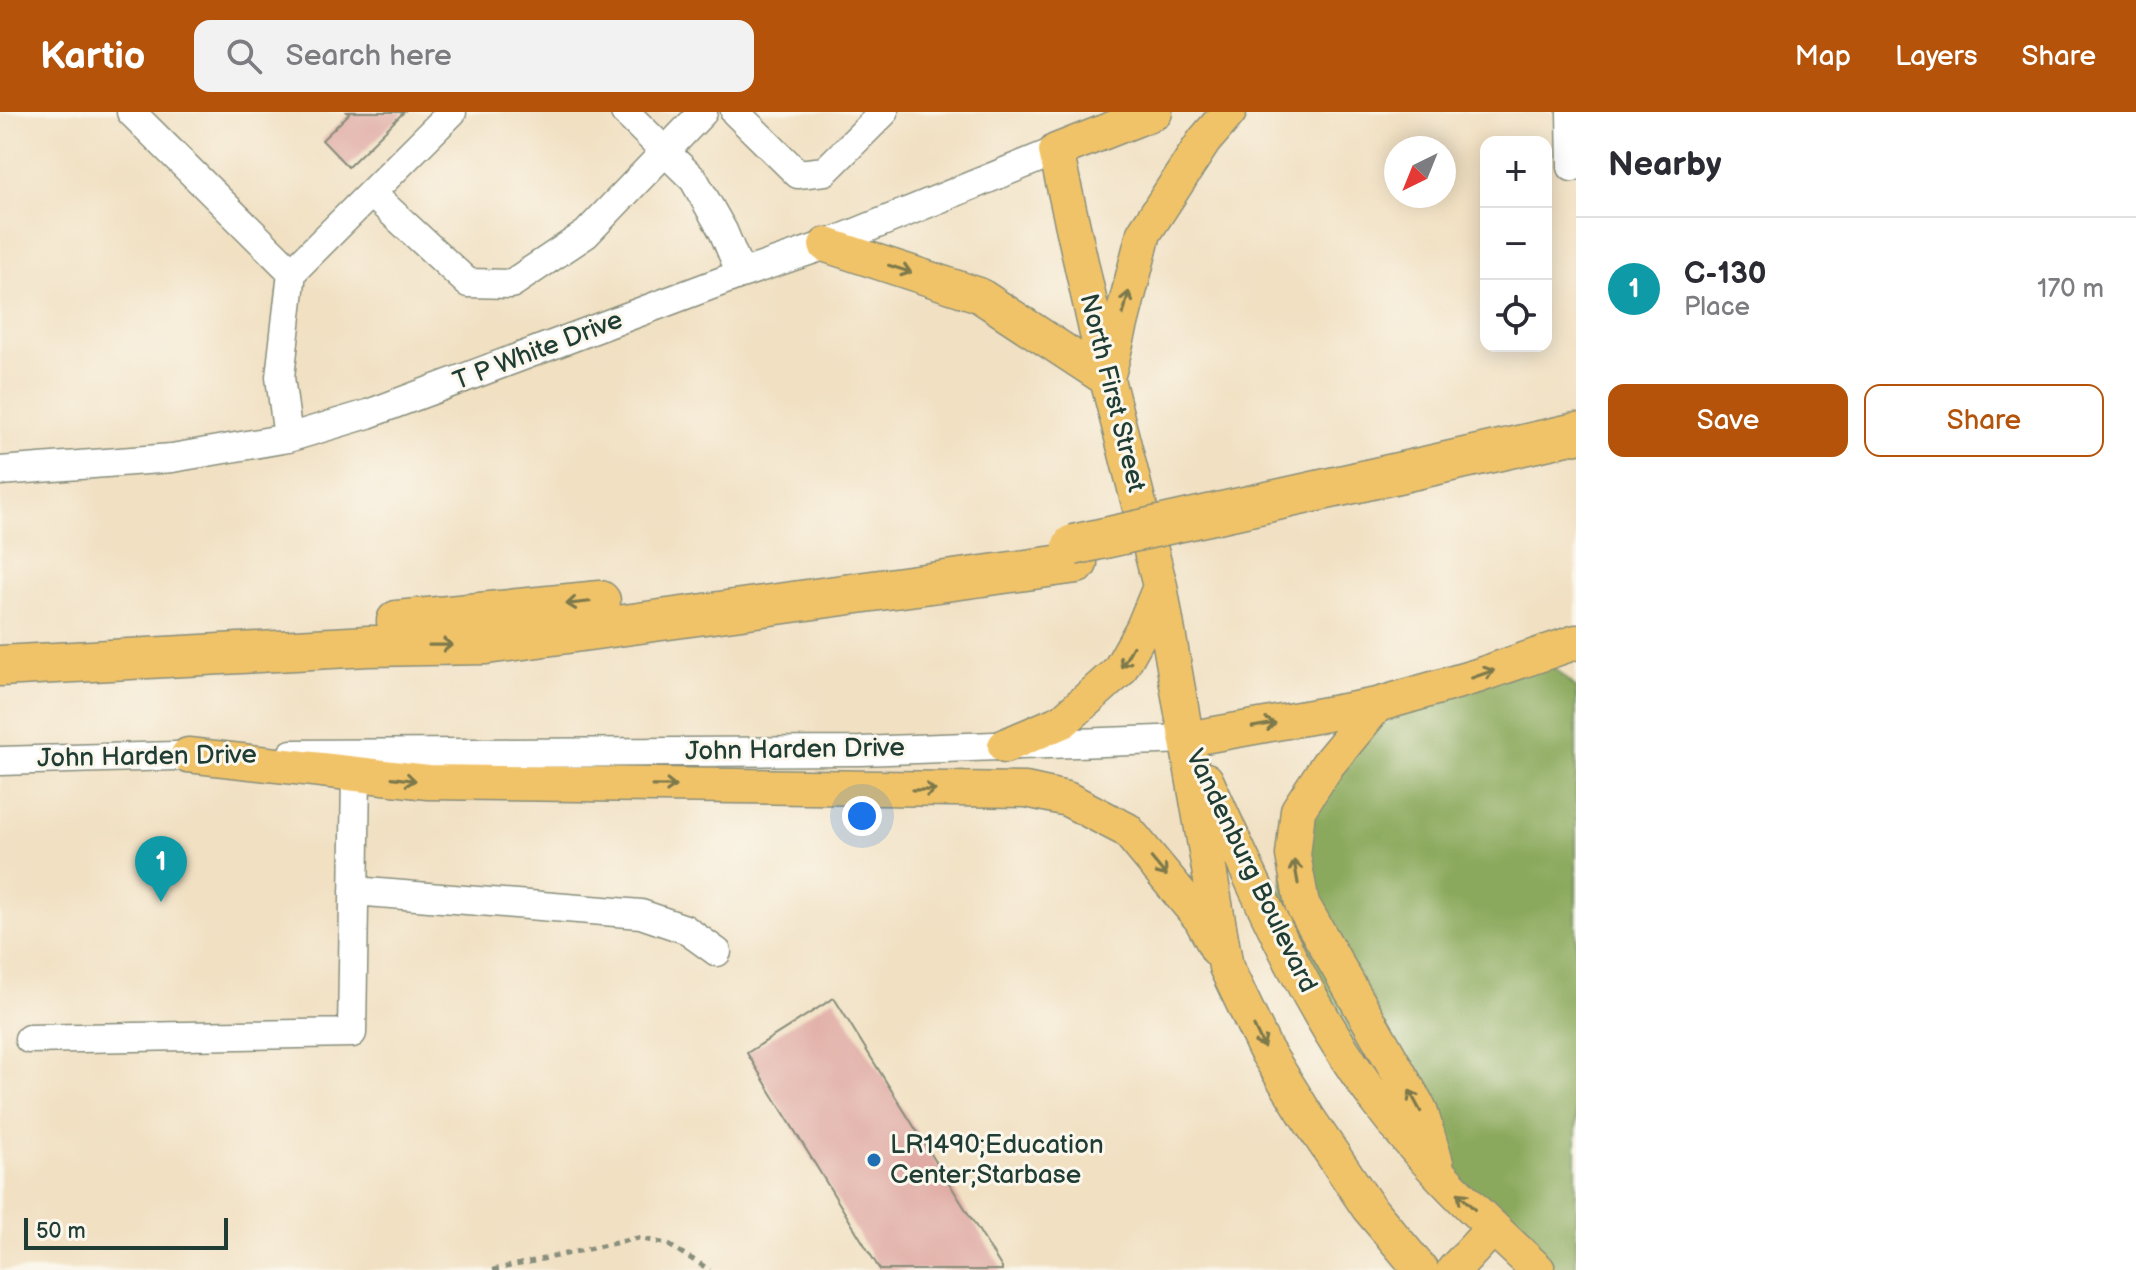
<!DOCTYPE html>
<meta charset="utf-8">
<style>
:root{--surface:#fff;--page:#f2f2f3;--text:#2b2b33;--muted:#7c7c81;--line:#e1e1e2;--accent:#b45309}
body{margin:0;font-family:"Balsamiq Sans",sans-serif;background:var(--page);color:var(--text)}
.controls{position:absolute;right:24px;top:24px;display:grid;overflow:hidden;border-radius:16px;box-shadow:0 4px 20px #0003}
.controls button{width:72px;height:72px;display:grid;place-items:center;padding:0;border:0;border-bottom:2px solid var(--line);background:var(--surface);color:var(--text);font:40px sans-serif}
.compass{position:absolute;left:1384px;top:24px;width:72px;height:72px;border-radius:50%;background:var(--surface);box-shadow:0 4px 20px #0003;rotate:223deg}
.scale{position:absolute;left:24px;bottom:20px;width:204px;box-sizing:border-box;padding-left:8px;border:4px solid #1f3d34;border-top:0;font-size:22px;line-height:28px;white-space:nowrap;color:#1f3d34;-webkit-text-stroke:6px #fbf7ec;paint-order:stroke}
.you{position:absolute;left:862px;top:704px;width:28px;height:28px;margin:-20px;border:6px solid #fff;border-radius:50%;background:#1a73e8;box-shadow:0 0 0 12px #1a73e833}
.badge{display:grid;place-items:center;width:52px;height:52px;border-radius:50%;background:var(--accent);color:#fff;font-size:26px;font-weight:700}
.pin{position:absolute;translate:-50% -66px;filter:drop-shadow(0 2px 4px #0008)}
.pin::after{content:'';position:absolute;top:42px;width:28px;height:24px;background:inherit;clip-path:polygon(0 0,100% 0,50% 100%)}
.list{margin:0;padding:0;list-style:none}
h2{display:flex;justify-content:space-between;align-items:center;height:104px;margin:0;padding:0 32px;font-size:34px}
h2 small{font-size:26px;font-weight:400;color:var(--muted)}
.list li{display:grid;grid-template-columns:52px 1fr auto;gap:24px;align-items:center;box-sizing:border-box;height:144px;padding:0 32px;border-top:2px solid var(--line)}
.list b{display:block;font-size:30px;white-space:nowrap}
.list p{margin:0;font-size:26px;white-space:nowrap;color:var(--muted)}
.list em{font-size:26px;font-style:normal;color:var(--muted)}
.actions{display:flex;gap:16px;padding:24px 32px}
.actions a{flex:1;padding:18px 0;border:2px solid var(--accent);border-radius:16px;text-align:center;font-size:28px;color:var(--accent)}
.actions .main{background:var(--accent);color:#fff}
.icon{flex:none;width:44px;height:44px;fill:none;stroke:currentColor;stroke-width:2;stroke-linecap:round;stroke-linejoin:round}
.map{position:relative;flex:none;width:1576px;height:1158px;overflow:hidden}
header{display:flex;align-items:center;gap:48px;box-sizing:border-box;height:112px;padding:0 40px;background:var(--accent);color:#fff}
header strong{font-size:38px}
nav{display:flex;gap:44px;margin-inline-start:auto;font-size:28px}
.search{width:560px;height:72px;background:var(--page);display:flex;align-items:center;gap:20px;box-sizing:border-box;padding:0 28px;border-radius:16px;color:var(--muted);font-size:30px}
main{display:flex}
aside{flex:1;background:var(--surface)}
.map>svg:first-child{display:block}
.forest{fill:#8aa95c;stroke:#547348;stroke-width:2}
.building{fill:#dfa9a2}
.lines{fill:none;stroke-linecap:round;stroke-linejoin:round}
.minor-casing{stroke:#888e7b;stroke-width:31}
.major-casing{stroke:#888e7b;stroke-width:37}
.highway-casing{stroke:#888e7b;stroke-width:43}
.path{stroke:#888e7b;stroke-width:5;stroke-dasharray:6 6;stroke-linecap:butt}
.minor{stroke:#fff;stroke-width:28}
.major{stroke:#f1c369;stroke-width:34}
.highway{stroke:#f1c369;stroke-width:40}
.highway-bridge-casing{stroke:#888e7b;stroke-width:43;stroke-linecap:butt}
.highway-bridge{stroke:#f1c369;stroke-width:40}
.oneway{stroke:#7d794c}
.poi-dot{fill:#1f6fb2;stroke:#fbf7ec;stroke-width:3}
.labels{text-anchor:middle;dominant-baseline:central;stroke-width:6;stroke-linejoin:round;paint-order:stroke}
.street-label{font-size:26px;fill:#1f3d34;stroke:#fbf7ec}
.poi-label{font-size:26px;fill:#1f3d34;stroke:#fbf7ec;text-anchor:start}
</style>
<header>
<strong>Kartio</strong>
<div class="search"><svg class="icon" aria-label="search" viewBox="0 0 24 24"><circle cx="10" cy="10" r="6"/><path d="M15 15l6 6"/></svg>Search here</div>
<nav><a>Map</a><a>Layers</a><a>Share</a></nav>
</header>
<main>
<div class="map">
<svg width="1576" height="1158" viewBox="0 0 1576 1158">
<rect width="100%" height="100%" fill="#fbf7ec"/>
<filter id="ink" filterUnits="userSpaceOnUse"><feTurbulence type="fractalNoise" baseFrequency=".0125" numOctaves="2"/><feDisplacementMap in="SourceGraphic" scale="16" xChannelSelector="R" yChannelSelector="G"/><feConvolveMatrix kernelMatrix="1 2 1 2 8 2 1 2 1" color-interpolation-filters="sRGB"/></filter>
<filter id="wash" filterUnits="userSpaceOnUse"><feTurbulence type="fractalNoise" baseFrequency=".006" numOctaves="4" result="noise"/><feDisplacementMap in="SourceGraphic" scale="32" xChannelSelector="R" yChannelSelector="G"/><feGaussianBlur stdDeviation="1.8" result="paint"/><feColorMatrix in="noise" values="0 0 0 0 0 0 0 0 0 0 0 0 0 0 0 0 0 1.4 0 .05"/><feComposite in="paint" operator="in"/></filter>
<g filter="url(#wash)">
<rect width="100%" height="100%" fill="#f1e0c2"/>
<!-- forest -->
<path class="forest" d="M1540,541l36,36v581h-38l-98,-95 -164,-242 14,-107 87,-121z"/>
<g id="blocks">
<!-- building -->
<path class="building" d="M347,0h57l-56,55 -26,-27 27,-26z
M834,886l168,270v2h-122l-133,-217z"/>
</g>
</g>
<g filter="url(#ink)">
<use href="#blocks" fill-opacity="0" stroke="#888e7b" stroke-width="2"/>
<g class="lines">
<!-- minor casing -->
<g class="minor-casing">
<path id="minor" d="M131,0l161,160 -12,105 8,61
M625,0l69,68 29,51 18,43
M735,0l63,62 27,-3 59,-59
M1571,0l1,55
M371,81l97,90 43,1 75,-50 117,-122
M292,160l160,-160
M0,359l172,-13 116,-20 80,-24 373,-140 85,-29 230,-94
M292,642l568,-3 327,-12
M0,649l210,-6
M354,779l287,23 44,15 32,23
M29,927l323,-6 4,-259"/>
</g>
<!-- major casing -->
<g class="major-casing">
<path id="major" d="M1155,0l-99,39 51,228 53,207 66,381 39,82 43,69 60,89 53,63
M826,133l153,50 128,84
M1109,259l35,-138 60,-92 25,-29
M1377,593l-49,59 -30,46 -5,45 9,49 118,206 16,53
M1187,627l190,-34 100,-29 99,-34
M1005,634l58,-25 56,-50 24,-43 17,-41
M188,643l240,27 598,8 41,9 60,31 74,89 16,30
M1206,668c50,109 102,232 176,327 45,60 101,112 156,163
M1454,1158l39,-42"/>
</g>
<!-- highway casing -->
<g class="highway-casing">
<path id="highway" d="M1358,370l218,-49
M397,509l203,-20
M0,554l368,-20 118,-2 591,-81"/>
</g>
<!-- path -->
<path class="path" d="M493,1158l145,-32 29,6 43,26"/>
<!-- minor -->
<use href="#minor" class="minor"/>
<!-- major -->
<use href="#major" class="major"/>
<!-- highway -->
<use href="#highway" class="highway"/>
<!-- highway-bridge casing -->
<g class="highway-bridge-casing">
<path id="highway-bridge" d="M1073,433l285,-63"/>
</g>
<!-- highway-bridge -->
<use href="#highway-bridge" class="highway-bridge"/>
</g>
<!-- one-way arrows -->
<defs><path id="oneway-shaft" d="M-6 0H5M1.5-3L5.5 0L1.5 3" fill="none" stroke-width="1.6" stroke-linecap="round" stroke-linejoin="round" transform="scale(2)"/></defs>
<g class="oneway">
<use href="#oneway-shaft" transform="translate(900 157) rotate(18)"/>
<use href="#oneway-shaft" transform="translate(1126 191) rotate(-76)"/>
<use href="#oneway-shaft" transform="translate(578 491) rotate(174)"/>
<use href="#oneway-shaft" transform="translate(441 533) rotate(-1)"/>
<use href="#oneway-shaft" transform="translate(1127 545) rotate(119)"/>
<use href="#oneway-shaft" transform="translate(1483 562) rotate(-19)"/>
<use href="#oneway-shaft" transform="translate(1264 613) rotate(-10)"/>
<use href="#oneway-shaft" transform="translate(404 667) rotate(7)"/>
<use href="#oneway-shaft" transform="translate(664 674) rotate(1)"/>
<use href="#oneway-shaft" transform="translate(924 678) rotate(1)"/>
<use href="#oneway-shaft" transform="translate(1159 755) rotate(50)"/>
<use href="#oneway-shaft" transform="translate(1296 760) rotate(-100)"/>
<use href="#oneway-shaft" transform="translate(1259 925) rotate(65)"/>
<use href="#oneway-shaft" transform="translate(1415 989) rotate(-118)"/>
<use href="#oneway-shaft" transform="translate(1466 1089) rotate(-135)"/>
</g>
</g>
<!-- markers -->
<circle class="poi-dot" cx="874" cy="1048" r="8"/>
<g class="labels">
<!-- street labels -->
<g class="street-label">
<text transform="translate(538 239) rotate(-21)">T P White Drive</text>
<text transform="translate(1112 281) rotate(76)">North First Street</text>
<text transform="translate(795 638) rotate(-1)">John Harden Drive</text>
<text transform="translate(147 645) rotate(-1)">John Harden Drive</text>
<text transform="translate(1251 759) rotate(64)">Vandenburg Boulevard</text>
</g>
<!-- poi labels -->
<g class="poi-label">
<text x="890" y="1033">LR1490;Education<tspan x="890" dy="30">Center;Starbase</tspan></text>
</g>
</g>
</svg>
<div class="controls">
<button>+</button>
<button>−</button>
<button><svg class="icon" aria-label="locate" viewBox="0 0 24 24"><circle cx="12" cy="12" r="6"/><path d="M12 2v4M12 18v4M2 12h4M18 12h4"/></svg></button>
</div>
<svg class="compass" viewBox="-18 -18 36 36"><path d="M0-13l5 13h-10z" fill="#e53935"/><path d="M0 13l5-13h-10z" fill="#7c7c81"/></svg>
<div class="scale">50 m</div>
<div class="you"></div>
<div class="pin badge" style="left:161px;top:790px;background:#0f9aa8">1</div>
</div>
<aside>
<h2>Nearby<small></small></h2>
<ul class="list">
<li><span class="badge" style="background:#0f9aa8">1</span><div><b>C-130</b><p>Place</p></div><em>170 m</em></li>
</ul>
<div class="actions"><a class="main">Save</a><a>Share</a></div>
</aside>
</main>
